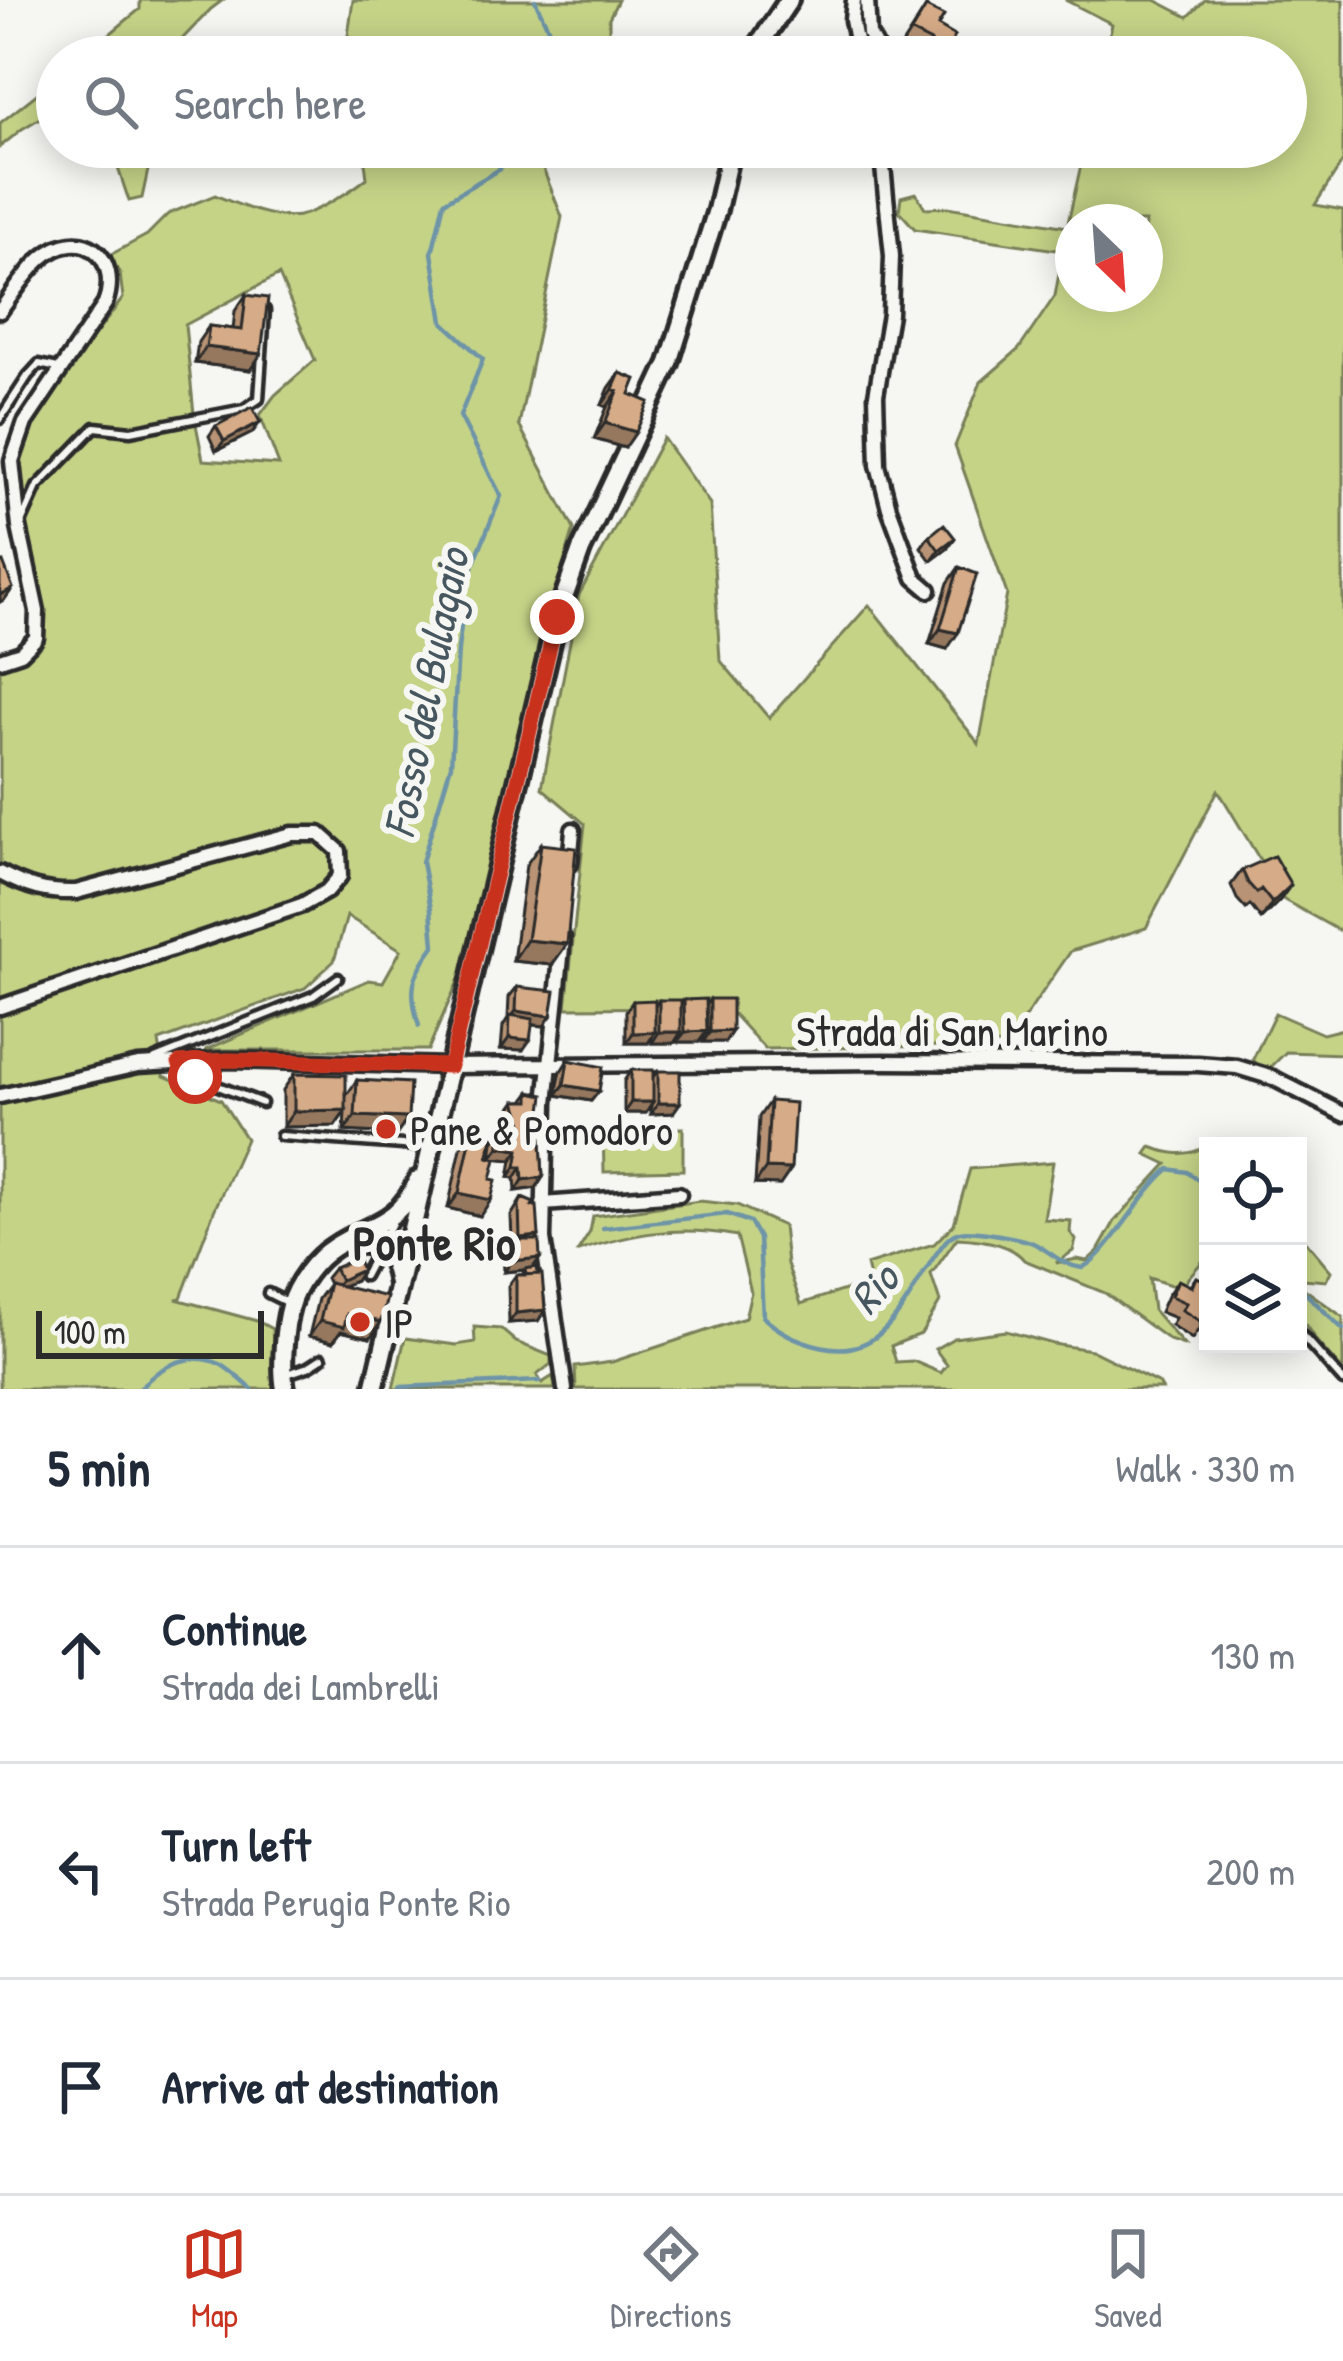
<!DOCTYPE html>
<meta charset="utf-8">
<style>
:root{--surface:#fff;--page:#f6f6f7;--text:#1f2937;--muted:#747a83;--line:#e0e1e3;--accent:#c8321e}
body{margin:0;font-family:"Patrick Hand",sans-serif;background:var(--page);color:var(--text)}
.controls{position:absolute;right:36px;bottom:36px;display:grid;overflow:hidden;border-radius:0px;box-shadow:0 6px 30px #0003}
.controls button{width:108px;height:108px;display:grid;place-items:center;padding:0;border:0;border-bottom:3px solid var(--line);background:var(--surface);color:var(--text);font:60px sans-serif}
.compass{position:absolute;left:1055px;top:204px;width:108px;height:108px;border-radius:50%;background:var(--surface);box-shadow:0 6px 30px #0003;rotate:155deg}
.scale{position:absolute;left:36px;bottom:30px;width:228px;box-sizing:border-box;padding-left:12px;border:6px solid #2b2b2b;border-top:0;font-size:33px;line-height:42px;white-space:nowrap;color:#2b2b2b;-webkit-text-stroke:9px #f6f6f2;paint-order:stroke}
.stop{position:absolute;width:36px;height:36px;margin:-27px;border:9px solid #c8321e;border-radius:50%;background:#fff}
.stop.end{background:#c8321e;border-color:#fff;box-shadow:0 3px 12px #0008}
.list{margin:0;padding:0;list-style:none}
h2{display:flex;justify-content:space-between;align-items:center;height:156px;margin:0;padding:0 48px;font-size:51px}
h2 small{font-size:39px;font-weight:400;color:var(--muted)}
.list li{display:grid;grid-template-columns:78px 1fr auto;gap:36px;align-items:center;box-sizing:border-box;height:216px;padding:0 48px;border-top:3px solid var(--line)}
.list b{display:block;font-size:45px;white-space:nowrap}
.list p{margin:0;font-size:39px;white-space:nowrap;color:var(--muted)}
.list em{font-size:39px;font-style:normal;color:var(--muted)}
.icon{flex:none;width:66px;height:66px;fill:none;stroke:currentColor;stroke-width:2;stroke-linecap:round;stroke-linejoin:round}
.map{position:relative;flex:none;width:1343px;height:1389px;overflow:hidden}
.search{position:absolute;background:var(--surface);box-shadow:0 6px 30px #0003;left:36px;right:36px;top:36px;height:132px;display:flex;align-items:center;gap:30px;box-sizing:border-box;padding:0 42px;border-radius:66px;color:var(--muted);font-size:45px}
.sheet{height:804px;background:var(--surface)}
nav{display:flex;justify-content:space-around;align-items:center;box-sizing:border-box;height:168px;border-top:3px solid var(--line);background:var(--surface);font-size:33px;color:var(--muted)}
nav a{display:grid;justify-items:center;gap:6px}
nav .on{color:var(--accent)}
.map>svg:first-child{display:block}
.green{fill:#c5d387;stroke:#787f59;stroke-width:3;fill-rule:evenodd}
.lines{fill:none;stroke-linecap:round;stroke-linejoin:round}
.stream{stroke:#6e94a8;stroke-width:4.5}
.lane-casing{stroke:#2b2b2b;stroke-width:15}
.street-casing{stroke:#2b2b2b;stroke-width:21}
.secondary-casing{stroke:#2b2b2b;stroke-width:26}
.lane{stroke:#f6f6f2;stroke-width:6}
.street{stroke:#f6f6f2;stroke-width:12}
.secondary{stroke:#f6f6f2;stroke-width:16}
.wall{fill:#b89374;stroke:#2b2b2b;stroke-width:3}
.shaded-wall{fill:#96785e;stroke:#2b2b2b;stroke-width:3}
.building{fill:#d6ab87;stroke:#2b2b2b;stroke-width:3}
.route{stroke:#c8321e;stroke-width:15}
.poi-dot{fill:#c8321e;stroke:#f6f6f2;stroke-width:4.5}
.labels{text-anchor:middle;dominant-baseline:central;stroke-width:12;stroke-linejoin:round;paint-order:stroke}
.street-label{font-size:42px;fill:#2b2b2b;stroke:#f6f6f2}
.poi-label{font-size:42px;fill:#2b2b2b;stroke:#f6f6f2;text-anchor:start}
.water-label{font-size:45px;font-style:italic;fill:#47575f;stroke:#f6f6f2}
.quarter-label{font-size:48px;font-weight:bold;fill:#2b2b2b;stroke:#f6f6f2}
</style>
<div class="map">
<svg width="1343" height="1389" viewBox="0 0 1343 1389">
<rect width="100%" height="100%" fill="#f6f6f2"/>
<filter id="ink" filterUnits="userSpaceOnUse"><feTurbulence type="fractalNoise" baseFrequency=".00833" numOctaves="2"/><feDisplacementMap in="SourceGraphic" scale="24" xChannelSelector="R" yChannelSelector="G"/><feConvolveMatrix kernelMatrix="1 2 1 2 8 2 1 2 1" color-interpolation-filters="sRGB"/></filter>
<g filter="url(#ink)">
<!-- green -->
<path class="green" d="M140,0h83l-12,9 -46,48h-83l58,-48z
M353,0h265l-9,18v39h-264z
M1065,0h90l33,17 17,-17h138v161l-28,44 28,5v723l-59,-33 -66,-110 -72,138 -75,23 -65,94 -241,4 -38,-42 -161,1 19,-184 -43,-36 37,-193 84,-157 47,66 10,156 49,58 100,-113 110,139 28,-150 -52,-148 26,-64 38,-33 36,-53 8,-45 -148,-22 -16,-18 2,-14 15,-4 9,15 23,-1 119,20 18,-80h201v-90h-181l7,-33zM1073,222h72v72h-72z
M57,78v30l-35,21 -22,18v-24z
M111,147h25l15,9 -9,42 -13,3z
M363,147h183l-2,24 18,46 -43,208 55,104 -36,121 -76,322 -34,78h-223l164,-70 14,2 18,-32 -54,-34 -13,45 -29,27 -146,53 5,35 57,24 25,39 -32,72 -33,87 -5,1 81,22 15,8 4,60h-276v-721l41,-21 2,-35 -23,-113 -4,-43 14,-35 93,-123 -3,-24 -10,-19 37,-20 21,-21 47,-19c24,10 58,25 84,21 18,-4 54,-26 68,-38zM279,275l36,85 -40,35 -15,20 19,50 -76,-5 -9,-46 -9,-89z
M1275,1013l48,21 20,-5v25l-57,-2 -16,16 -11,-1 -6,-8z
M683,1128v42l-79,2 -1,-43z
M1151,1147c16,6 33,10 49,2l8,6v100l-20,23 -5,11 -34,-11 4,32 31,35 -15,-5 -64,-47 -81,-33c-13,-17 -46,-21 -67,-22l-26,37 9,27 -19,32 -30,12 5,16 17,-1 28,12 6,-8 -12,-16 19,-11 52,-7 47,13 38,6 68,34 3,5h-586l-1,-22 37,-5 133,-44 6,-26 -14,-56c-59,-11 -103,-3 -159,15l12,-19 3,-16 107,-15 37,4 46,21 4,38 14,40 69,-22 -4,-17 68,-21 20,-20 16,-55 83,-7 -9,57 27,2 -1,11 6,8 -3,11 -17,12 21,-4 10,2 11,-10 17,-30 52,-57 -21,-10z
M1298,1232l33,39 -5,10 -23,-2 -4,6 44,32v54l-25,-28 -20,-29z
M474,1327l27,2 15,13 35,14v8l-14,11 5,8 11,-7 2,13h-162l12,-51 51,7 19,-3z"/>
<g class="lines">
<!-- stream -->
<path class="stream" d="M535,0l14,30 4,27
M419,1026c-11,-37 -7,-50 15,-80l-3,-37 -9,-47 29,-97 7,-116 9,-69 34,-84 -41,-80 23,-57 -40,-37 -11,-69 12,-51 56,-33 5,-22
M603,1228l124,-14 23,8 9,16 4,79c17,16 35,24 57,29 64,16 85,-46 114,-89 7,-9 13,-22 26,-25 11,-3 62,6 73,11 19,9 26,21 49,25 29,-16 57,-74 87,-99l18,3 21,15
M1298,1286l45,43
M400,1387l139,-6
M140,1389c18,-23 51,-39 80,-25 11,6 22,17 32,25"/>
<!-- lane casing -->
<g class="lane-casing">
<path id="lane" d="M0,419l28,-43 11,-12 19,4
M21,523l16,-36 58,-60 36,4 113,-22 15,-10 6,-89
M155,1059l158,-63 25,-18
M180,1063l15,14 67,26
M281,1136l149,11
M364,1276l28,-53
M268,1293l18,9
M1298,1331l45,50
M287,1374l21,-7 14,-9"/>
</g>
<!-- street casing -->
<g class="street-casing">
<path id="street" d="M854,0l-2,20 7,37
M867,0l2,34 12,23
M881,147l11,109 -2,58 -14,81 2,70 11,43 26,70 14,12
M0,311c13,-17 26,-39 42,-53 39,-34 80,-2 63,46l-80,119 -13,38 7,66 18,84 -1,27 -15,15 -21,7
M570,864l3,-34
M0,873c26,14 47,20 76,19l216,-58h28l19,17 1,25 -13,15 -25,14 -302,102
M563,938l-17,165 -3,136 22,150
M0,1096l138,-31 90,-5 222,6 434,-4 314,2 39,3 36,11 70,36
M543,1204l136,-10"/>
</g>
<!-- secondary casing -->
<g class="secondary-casing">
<path id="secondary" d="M751,57l38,-57
M348,1244c36,-2 44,5 50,40
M285,1389c-4,-21 -1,-62 5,-83 6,-22 25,-47 44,-59 36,-24 64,-21 84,-67
M374,1389l183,-772 24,-67 88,-187 48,-153 14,-63"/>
</g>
<!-- lane -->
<use href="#lane" class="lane"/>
<!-- street -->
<use href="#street" class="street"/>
<!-- secondary -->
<use href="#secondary" class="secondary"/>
</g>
<!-- wall -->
<path class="wall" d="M926,7l12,19 7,28 3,3h-30l-18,-9z
M246,295l4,75 -55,-7 3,-21 11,-16 24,3 2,-18z
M620,373l10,21 -5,54 -31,-9 13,-32 -5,-2 7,-17z
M260,422l-8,11 -36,18 -7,-15 7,-10z
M929,536l18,13 -16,12 -10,-14z
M959,567l-12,82 -18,-5 19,-61z
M541,844l11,121 -39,-4 13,-96z
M1242,870l38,30 -19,19 -11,-14 -4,4 -9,-10 -6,-14z
M517,987l27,39 -12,-1 -9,25 -22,-1 2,-23 5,-8 1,-21z
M710,999l22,32 -7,11h-22v-5l-4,5h-22v-4l-3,5h-22v-6l-4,6h-22v-32l7,-10 22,5 4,-6 22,4 3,-4 22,5z
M568,1060l31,31 -8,10 -35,-6 5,-24z
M631,1070l22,7 5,-6 15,42 -22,1v-8l-5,7h-22v-32z
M294,1074l52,22 11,-16 51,38 -11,16 -53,-3 1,-19 -10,14 -52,1v-37z
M530,1092l10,34 3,51 -7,11 -20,3 -1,-13 -6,-1 3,-17 -21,-2 2,-16 7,-10 15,6 -7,-26 8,-11h8z
M770,1101l21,68 -11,16 -25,-1 4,-67z
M472,1132l16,25 -8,59 -32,-8 13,-60z
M522,1198l10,8 7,30 -3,4 4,18 -7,10 12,42 -7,11 -29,2 -1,-37 8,-11h6l3,-5 -21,2 -1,-21 9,-11 -1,-24z
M1208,1265v46l-5,12 -11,16 -21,-14 4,-7 -15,-6 7,-16 11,-16 12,6 6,-9 5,2z
M334,1268l28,2 -7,11 -13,5 39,36 -11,16 -29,-7 -8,11 -24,-6 9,-37 11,-15 -3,-6z"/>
<!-- shaded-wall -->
<path class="shaded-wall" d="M206,347l55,7 -11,16 -55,-7z
M613,389l5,2 -11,16 -5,-2z
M260,422l-8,11 -36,18 8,-10z
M605,423l31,9 -11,16 -31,-9z
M955,538l-8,11 -16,12 8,-11z
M13,588l-8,11 -5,3v-7z
M940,629l18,4 -11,16 -18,-5z
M1291,885l-11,15 -19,19 11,-16z
M527,940l40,4 -15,21 -39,-4z
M516,1011l35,5 -7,10 -36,-5z
M707,1031l-8,11h-22l8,-10z
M732,1031l-7,11h-22l7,-10z
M655,1032l-7,11h-22l7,-10z
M659,1032h22l-7,11h-22z
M509,1038l21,2 -7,10 -22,-1z
M564,1085l35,6 -8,10 -35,-6z
M631,1102h22l-7,11h-22z
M658,1103h22l-7,10 -22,1z
M346,1110l-11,16 -52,1 11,-16z
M355,1116l53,2 -11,16 -53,-3z
M499,1147l20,3 -7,10 -21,-2z
M516,1167h6l-7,11 -6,-1z
M766,1168l25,1 -11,16 -25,-1z
M543,1177l-7,11 -20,3 7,-11z
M459,1193l32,7 -11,16 -32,-8z
M540,1258l-8,11 -28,3 8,-11z
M362,1270l-7,11 -23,9 8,-10z
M545,1310l-7,11 -29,2 7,-10z
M347,1314l34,8 -11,16 -29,-7 -8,11 -24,-6 11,-15z"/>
<!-- building -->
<path class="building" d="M926,7l18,9 -6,10 17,10 -10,18 3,3h-27l10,-15 -20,-10z
M246,295l22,3 -7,56 -55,-7 3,-21 33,4z
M620,373l16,6 -6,15 19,8 -13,30 -31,-9 13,-32 -5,-2z
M252,407l8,15 -36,19 -8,-15z
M944,524l11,14 -16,12 -10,-14z
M3,562l10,26 -13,7v-32z
M959,567l18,7 -19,59 -18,-4z
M541,844l35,4 -9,96 -40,-4z
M1274,856l17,29 -19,18 -11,-14 -4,4 -9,-10 -6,-13z
M517,987l38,4 -4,25 -35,-5z
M706,999l1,32 -22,1 -1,-32z
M710,999h22v32l-22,1z
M655,1000v32l-22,1v-32z
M659,1000h22v32h-22z
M510,1015l23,4 -3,21 -21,-2z
M568,1060l35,7 -4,24 -35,-6z
M631,1070h22v32h-22z
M658,1071h22v32h-22z
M294,1074l52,1v35l-52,1z
M357,1080l53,3 -2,35 -53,-2z
M530,1092l14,3 -4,31 3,51 -20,3 -1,-13h-6l3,-17 -20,-3 1,-15 21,8 2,-16 -7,-23h14z
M770,1101l25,2 -4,66 -25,-1z
M472,1132l21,5 -5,20 8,2 -5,20 5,1 -5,20 -32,-7z
M522,1198l12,5 -2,3h5l2,30 -19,2 -1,-33z
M511,1240h28l1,18 -28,3z
M357,1258l5,12 -22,10 -6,-12z
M537,1267l1,7 -12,1 -1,-6z
M1208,1273v39l-5,11 -21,-13 4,-7 -15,-7 7,-16 14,7 4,-10 9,3z
M542,1274l3,36 -29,3v-38z
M329,1283l58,14 -6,25 -34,-8 -3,13 -24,-6z"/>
</g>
<g class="lines" filter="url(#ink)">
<!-- route -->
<path class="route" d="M195,1077l-16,-14 49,-3 222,6 107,-449"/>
</g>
<!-- markers -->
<g class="poi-dot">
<circle cx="386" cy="1129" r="12"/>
<circle cx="360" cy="1322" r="12"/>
</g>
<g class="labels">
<!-- street labels -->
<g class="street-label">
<text x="952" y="1030">Strada di San Marino</text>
</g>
<!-- poi labels -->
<g class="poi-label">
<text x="410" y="1129">Pane &amp; Pomodoro</text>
<text x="384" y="1322">IP</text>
</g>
<!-- water labels -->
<g class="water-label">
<text transform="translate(425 693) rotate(-79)">Fosso del Bulagaio</text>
<text transform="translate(873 1288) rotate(-49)">Rio</text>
</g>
<!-- quarter labels -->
<g class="quarter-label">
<text x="434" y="1242">Ponte Rio</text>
</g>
</g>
</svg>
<div class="controls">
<button><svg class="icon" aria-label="locate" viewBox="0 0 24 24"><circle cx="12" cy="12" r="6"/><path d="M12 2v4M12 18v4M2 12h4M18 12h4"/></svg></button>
<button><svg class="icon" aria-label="layers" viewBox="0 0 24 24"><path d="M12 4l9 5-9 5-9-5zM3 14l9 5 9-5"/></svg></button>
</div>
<svg class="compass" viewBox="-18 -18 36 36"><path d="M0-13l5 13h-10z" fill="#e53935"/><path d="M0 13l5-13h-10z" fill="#747a83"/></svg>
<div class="scale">100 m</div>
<div class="stop" style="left:195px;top:1077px"></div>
<div class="stop end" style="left:557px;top:617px"></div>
<div class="search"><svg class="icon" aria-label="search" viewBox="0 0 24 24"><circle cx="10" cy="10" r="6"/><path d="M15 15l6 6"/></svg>Search here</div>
</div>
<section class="sheet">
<h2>5 min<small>Walk · 330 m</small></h2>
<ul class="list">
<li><svg class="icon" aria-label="ahead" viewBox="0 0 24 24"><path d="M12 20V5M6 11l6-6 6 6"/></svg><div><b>Continue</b><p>Strada dei Lambrelli</p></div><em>130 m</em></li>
<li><svg class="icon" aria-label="left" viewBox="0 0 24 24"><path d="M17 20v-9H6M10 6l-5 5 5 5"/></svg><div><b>Turn left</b><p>Strada Perugia Ponte Rio</p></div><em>200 m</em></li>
<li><svg class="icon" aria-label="arrive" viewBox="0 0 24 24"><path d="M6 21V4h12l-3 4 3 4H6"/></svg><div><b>Arrive at destination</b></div></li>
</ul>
</section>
<nav>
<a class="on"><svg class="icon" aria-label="map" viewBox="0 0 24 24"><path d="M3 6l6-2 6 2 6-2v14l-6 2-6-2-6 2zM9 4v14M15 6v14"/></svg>Map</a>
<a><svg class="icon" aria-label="directions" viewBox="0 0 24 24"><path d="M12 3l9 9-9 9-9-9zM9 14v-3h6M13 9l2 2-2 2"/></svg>Directions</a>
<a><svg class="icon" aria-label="saved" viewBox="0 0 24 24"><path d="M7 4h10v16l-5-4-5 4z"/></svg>Saved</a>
</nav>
